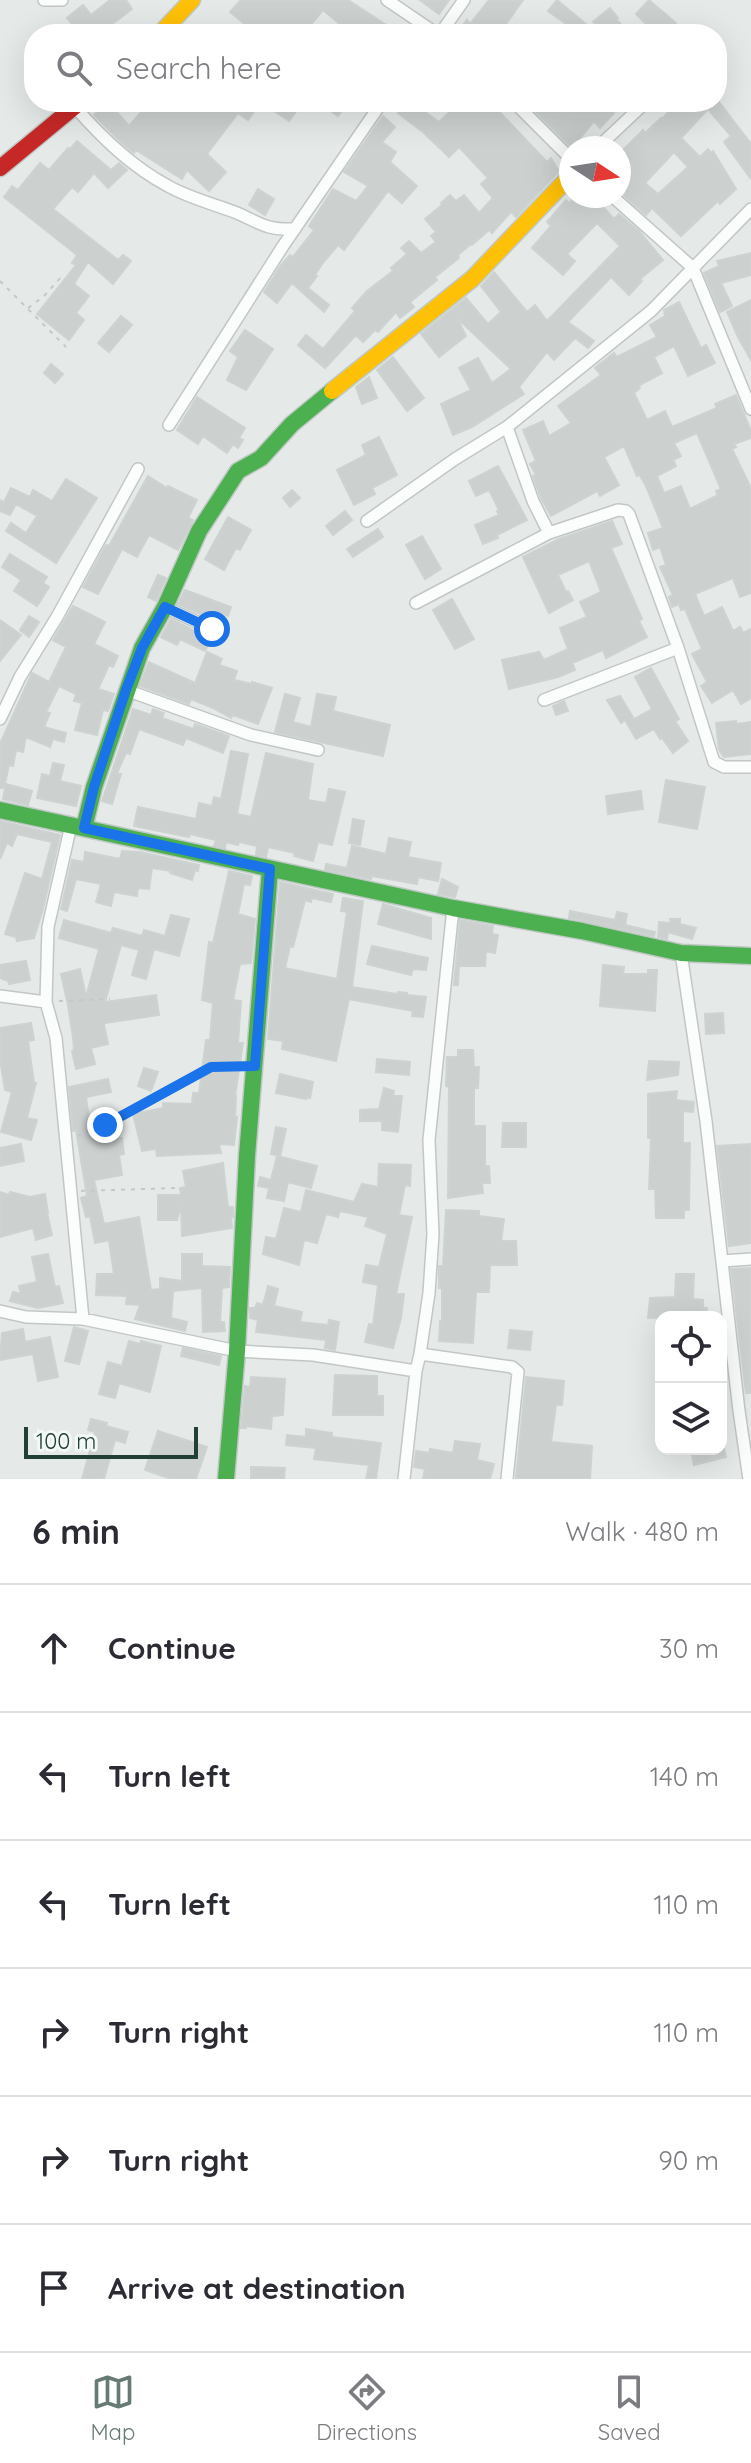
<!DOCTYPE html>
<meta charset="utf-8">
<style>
:root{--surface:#fff;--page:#f2f2f3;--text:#2b2b33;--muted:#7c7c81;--line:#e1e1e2;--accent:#667b74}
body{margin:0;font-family:Quicksand,sans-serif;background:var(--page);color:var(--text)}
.controls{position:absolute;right:24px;bottom:24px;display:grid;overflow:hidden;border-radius:16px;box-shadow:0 8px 32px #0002}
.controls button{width:72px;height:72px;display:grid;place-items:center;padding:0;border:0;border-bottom:2px solid var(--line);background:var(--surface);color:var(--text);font:40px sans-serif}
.compass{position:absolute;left:559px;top:136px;width:72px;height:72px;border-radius:50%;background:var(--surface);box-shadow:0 8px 32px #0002;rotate:102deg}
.scale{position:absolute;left:24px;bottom:20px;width:174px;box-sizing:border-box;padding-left:8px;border:4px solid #213f36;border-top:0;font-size:22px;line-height:28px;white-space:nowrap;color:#213f36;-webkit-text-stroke:6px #f3f9f6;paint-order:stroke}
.stop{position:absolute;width:24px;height:24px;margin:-18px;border:6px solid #1a73e8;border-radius:50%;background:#fff}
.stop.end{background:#1a73e8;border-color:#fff;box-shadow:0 2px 8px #0008}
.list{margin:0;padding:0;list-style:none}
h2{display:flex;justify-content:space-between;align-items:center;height:104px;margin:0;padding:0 32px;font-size:34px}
h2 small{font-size:26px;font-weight:400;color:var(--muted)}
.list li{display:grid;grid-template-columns:52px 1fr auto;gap:24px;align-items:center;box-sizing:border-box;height:128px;padding:0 32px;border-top:2px solid var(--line)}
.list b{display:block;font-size:30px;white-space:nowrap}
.list em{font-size:26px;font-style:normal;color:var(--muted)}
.icon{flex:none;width:44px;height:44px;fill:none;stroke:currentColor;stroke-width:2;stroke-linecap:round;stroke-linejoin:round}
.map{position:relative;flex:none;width:751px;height:1479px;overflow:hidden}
.search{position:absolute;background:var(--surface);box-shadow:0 8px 32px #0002;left:24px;right:24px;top:24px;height:88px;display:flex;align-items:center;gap:20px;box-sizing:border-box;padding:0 28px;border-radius:32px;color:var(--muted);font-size:30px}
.sheet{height:872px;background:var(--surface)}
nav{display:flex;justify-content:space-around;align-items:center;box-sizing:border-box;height:112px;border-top:2px solid var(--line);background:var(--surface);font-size:22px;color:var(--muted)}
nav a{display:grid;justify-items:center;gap:4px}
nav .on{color:var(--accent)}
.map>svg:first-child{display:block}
.building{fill:#ccd1cf;stroke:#cdd3d1;stroke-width:2;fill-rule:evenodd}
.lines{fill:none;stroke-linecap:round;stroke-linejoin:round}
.street-casing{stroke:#c2c7c5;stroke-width:14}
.fast-casing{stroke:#c0c8c5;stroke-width:19}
.slow-casing{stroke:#c0c8c5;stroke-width:19}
.jam-casing{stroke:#c0c8c5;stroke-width:19}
.path{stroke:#c1cac6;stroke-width:2;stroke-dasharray:4 6;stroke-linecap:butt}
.street{stroke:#fbfcfc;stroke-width:11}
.fast{stroke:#4caf50;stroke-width:16}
.slow{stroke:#ffc107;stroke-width:16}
.jam{stroke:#c62828;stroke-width:16}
.route{stroke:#1a73e8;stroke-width:10}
</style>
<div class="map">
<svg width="751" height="1479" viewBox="0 0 751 1479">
<rect width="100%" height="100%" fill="#e5eae8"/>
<!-- building -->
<path class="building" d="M110,0h16l6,9 -33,25h-19l-13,-16 16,-13 8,10z
M241,0h107l52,34h-41l-9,-6 -2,3 -25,-21 -20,24h-12l-7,-6 -5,6h-22l-27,-22z
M420,0h29l-10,14z
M489,0h34l-17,24 12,10h-62l11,-14 3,4z
M557,0l30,25 -7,9 -32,-23z
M649,0l27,23 -10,11h-10l-20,-20z
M610,8l8,10 -2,1 14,15h-27l-10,-12z
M108,102l21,24 21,-24h111l-13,18 -10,-7 -31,41 19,18 -17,19 -22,-21 -5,9 -46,-29 -2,3 -11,-9 -29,-29z
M261,102h42l-14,19z
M318,102h30l-10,14z
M406,102h5l28,20 21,-20h30l57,60 4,-4 8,13 -43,46 -5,-5 -19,21 -3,-3 -17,15 -1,-1 -13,11 1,3 -24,19 2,3 -27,22 4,5 -14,11 -4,-6 -18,20 -3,-2 -12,12 -7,-7 -31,33 -27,-23 8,-10 17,14 32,-38 -3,-3 15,-17 26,-20 -2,-3 16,-14 -6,-6 8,-7 12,12 15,-11 -5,-6 5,-4 -11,-13 17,-14 -1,-2 9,-8 6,6 8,-6 15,18 14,-15 -12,-14 7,-6 -29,-31 -10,10 -26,-25 -25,-19z
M526,102h77l11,11 -14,15 -6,-7 -22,27z
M678,102h41l32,42v35l-27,-37 7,-6 -23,-27 -27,29 19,19 8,-8 3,4 2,-2 23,38 -16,15 -2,-3 -37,35 -29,-28 -6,7 -27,-24v-37l24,-24 2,3 16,-15 1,1zM674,152l14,15 -30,27 -13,-11z
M383,116l12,11 -13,15 14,10 -6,10 27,24 -15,17 -14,-12 -44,59 -6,-5 -16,19 -7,11 2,1 -9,12 21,17 -5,7 -32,-29 -15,20 -13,-11 17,-27 9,-10 3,2 21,-27 -5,-4 24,-37 23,12 12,-15 -24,-14z
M77,141l34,29 8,-7 8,7 -19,18 -14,-15 -16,19 -6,-5 -19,22 65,51 5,-5 8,6 -18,23 -25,-22 -14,22 15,12 -13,17 8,7 -15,20 -32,-26 39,-49 -4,-2 5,-8 -73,-58 8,-11 6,4 22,-27 9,7 19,-22 2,1z
M258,189l16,10 -9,16 -16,-10z
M577,196h16l21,23 5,-5 20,17 24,29 -23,19 2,2 -13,14 -18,-18 -43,45 26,19 -6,7 -13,-10 -21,22 -7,-8 -28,35 5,7 -52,33 -19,8 -12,-31 30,-14 -12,-22 19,-10 14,25 19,-14 -54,-51 9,18 -27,21 -18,-23 45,-36 22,26 13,-12 -20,-26 13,-14 33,40 8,-7 12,16 73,-75 -23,-23 -30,31 8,7 -12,14 -31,-27 19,-22 -4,-4 19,-22 3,3z
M751,253v22l-30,8 11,23 -12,6 -16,-39 15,-7 -2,-5z
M751,300v60l-13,-23 -11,-25z
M679,302l22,46 5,-3 9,18 -27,13 -14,-30 -20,11 8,16 -24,13 2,2 -6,5 13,27 18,-9 7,16 45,-19 -2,-4 21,-9 15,36v7l-17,6 2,3 -4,2 19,39v105l-11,4 -7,-19 -38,16 9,22 18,-9 11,24 7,-4 3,6 8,-4v69l-10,6 -8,-14 -21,13 -11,-17 6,-4 -15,-28 10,-5 -17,-40 -4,1 -2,-6 -7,3 -3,-10 4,-2 -13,-28 6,-2 -6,-18 -7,3 -5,-17 15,-5 -17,-42 -7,-12 -2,2 -13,-30 -20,11 15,28 -19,11 -3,-5 -46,25 -10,-18 -8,-22 3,-1 -6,-11 6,-3 -13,-31 20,-9 6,15 22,-13 -13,-17 43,-31 -6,-7 19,-15 3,4 40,-20 -7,-12 15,-9 -1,-6zM697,433l24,56 -5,2 2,4 -28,14 -9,-23 -17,7 -7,-17 19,-10 -3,-6 8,-4 -7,-13z
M121,316l11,9 -23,27 -11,-9z
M245,330l28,19 -27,41 -19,-10 11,-23 -8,-6z
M393,357l31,41 -17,13 -30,-41z
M51,364l12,10 -8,9 -11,-10z
M369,377l8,21 -15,6 -6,-17z
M197,397l48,31 -6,10 4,2 -5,8 -5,-4 -6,9 -24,-17 -5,8 -21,-14z
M379,437l18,38 -25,13 3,6 -21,11 -17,-35 29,-15 -4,-10z
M498,466l29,54 -30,15 1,3 -15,6 -8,-19 24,-10 -2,-4 2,-1 -10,-20 -13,6 -7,-15z
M148,476l19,12 1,-2 29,14 -9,18 5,2 -15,30 -29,-15 -12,22 -15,-8 -24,45 -15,-7 23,-42 3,1z
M66,479l31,19 -41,65 -50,-32 5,-8 15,10 11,-17 -21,-12 -6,11 -10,-4v-11l4,2 7,-14 19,9 3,-7 19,11z
M292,490l8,8 -10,9 -7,-9z
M345,511l7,9 -19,15 -7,-9z
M228,517l23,13 -11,20 -4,-2 -12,22 -19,-11z
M612,521l10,23 -11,4 31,71 -3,2 8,16 -41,21 -3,-8 -31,13 3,7 -17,7 -49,12 -7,-29 37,-8 5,8 24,-11 -8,-21 27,-11 -7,-15 21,-10 -12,-31 -31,14 8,17 2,-1 5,9 -24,13 -26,-56 36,-18z
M378,529l5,8 -30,20 -6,-8z
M422,536l19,33 -16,10 -19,-34z
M10,554l37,23 -4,6 6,4 -12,19 -23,-15 7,-11 -19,-13z
M158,575l8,3 -10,23 -8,-4z
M185,590l46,17 -3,9 -16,-6 -3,8 -31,-14z
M452,599l22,40 -19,10 -22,-39z
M73,606l32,16 -11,22 24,12 -5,11 -4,-2 -11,24 16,5 -6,17 -5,-1 -6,25 -22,-5 7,-27 -8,-2 2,-7 -17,-8 -13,26 4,1 -6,14 22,6 -2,9 -11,-3 -3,8 -24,-10 -3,15 -7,-2 -3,16 -4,-1 -5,23h-4v-44l32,-71 17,9 17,-35 -13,-7z
M29,616l10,6 -10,15 -9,-7z
M171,619l40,20 -6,12 -25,-12 -3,6 -16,-8z
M0,620l21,15 -21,26z
M207,652l15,7 -3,6 18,6 -3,9 18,4v-2l20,6 -14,36 -25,-9 -2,3 -18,-10 -22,-9 -2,5 -49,-18 9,-24 46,21z
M651,668l28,51 -4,2 13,20 -15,12 -11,-15 -2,1 -6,-10 -18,10 -11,-19 -4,3 -14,-23 13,-4 14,23 18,-10 -17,-32z
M285,694l15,4 -7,24 18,5 6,-33 19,3 -3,14 57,14 -7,31 -108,-24z
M564,701l4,10 -12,4 -3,-9z
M133,709l18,6 2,-6 11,4 -2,5 31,11 2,-5 34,12 -6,17 -37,-15 -3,7 -44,-16 -9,25 -4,-1 -9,20 4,1 -9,30 -10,-3z
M736,721l1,3 14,-2v32l-27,3 -5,-7 -3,-27z
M231,751l17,3 -11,60 14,3 15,-64 47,11 -5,36 18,3 3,-14 16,3 -13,53 -14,-3 -5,19 -19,-5 1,-3 -27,-6 -2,10 -10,-2 1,-9 -18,-4 -1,3 -12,-3 -1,6 -11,-2 2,-6 -26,-6 -1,3 -55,-11 4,-19 58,12 3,-16 13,3 2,-9 7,2z
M53,763l11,2 -4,16 21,5 -5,20 -39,-8 5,-24 8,2z
M666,780l39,7 -8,42 -38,-7z
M6,784l26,7 -4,14 -25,-6z
M641,791l2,18 -35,5 -2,-18z
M353,819l11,2 -4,24 -11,-2z
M0,821l60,14 -17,74 -9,29 -17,3 -1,-4 -11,-3 20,-61 17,6 10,-37 -35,-8 -5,12 -5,-3 -7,16z
M389,838l22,4 -3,15 33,6 -3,18 -20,-4 -1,7 -45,-8 -1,3 -46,-9 1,-6 21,4 5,-22 34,8z
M122,851l18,1 59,13 -1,6 -3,-1 -3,10 -22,-7 1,-2 -19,-3 -3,21 -11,-1 -1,8 -23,-4 -3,14 -15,-4 5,-18 -25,-5 -9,32 -6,-2 11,-49 12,2 1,-10 35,7z
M229,871l23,5 -2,9 -6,-1 -6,30 17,5 -4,44 -11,1 -7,36 8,1 -3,42h5l-8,53h1l-1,22 2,-1 -3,28 -15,-1 2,9 -64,3 -1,-7 -14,2 -9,-37 30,-6v-5l29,1 1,-11h6l7,-53h4l3,-37 -11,-3 7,-58 4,1z
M442,879l16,8 -3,10 -17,-3z
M280,882l53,12 -2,8 -19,-4 -1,4 -6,-2 -12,47 -3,-1 -5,22 52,11 10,-67 -6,-1 2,-13 20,3 -11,86 45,7 1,-2 9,1v2l19,2 -3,20 -11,-1 1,-5 -64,-12 -13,62 -54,-12 1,-8 -15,-2z
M383,904l48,14v21l-53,-15z
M570,911l45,9 2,-8 10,2 -2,11 30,7 -1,4 -85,-18z
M171,915l18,4 -10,37 -25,-7 -8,30 -14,-4 7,-25 -18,-5 -16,57 51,-7 3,20 -54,8 -1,2 4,19 -17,4 4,16 -19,5 -4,-18 2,-1 -1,-13 -5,-32 -7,-31 19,-5 6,28 13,-48 -40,-11 5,-18 47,13 2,-5 29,8 2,-6 21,6z
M670,919h10v5l16,4 -4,11 -24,-7 -1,7 -9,-2 1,-15 12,1z
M460,920l33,6 -1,8 6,1 -3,18 -9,-2 -1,15h-26l-1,19h-4z
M372,946l56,12 -2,12 -13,-1 -2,6 -44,-11z
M26,961l4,19 -21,4 -1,-3 -8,-3v-13z
M603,965l21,2 -1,7h25v-4h9l-2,41 -55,-5z
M723,1013l1,20 -18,1 -1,-20z
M31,1023l3,17 -6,1 6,42h2l-9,35 10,2 -6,20 -30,-8 11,-40 -7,-2 -5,-31v-31z
M458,1050h15l1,17h5l-1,21h-4v38h11v40h4l1,17h-8l1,10 -35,5 1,-111 -3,-1 1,-29h11z
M377,1059l33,3 -1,13 -33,-3z
M649,1061l30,1 -1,13 -31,5z
M144,1068l14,4 -7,19 -13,-5z
M280,1074l33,8 -3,16 -4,-1v2l-30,-6z
M108,1079l3,13 -25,5 5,37 23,-6 3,11 5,-1 2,16 -5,1 3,20 -28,5 10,44 35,-7 12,73 9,-1v-11l22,3v-27h20v12l28,1 -1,20 -7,1 -2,34h4l1,9 -22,1 -1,-44 -29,3 -2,27 16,4 -2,9 -50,-12 5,-14 -14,-1 1,-8 -31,-1 1,-21h17l-5,-34 -14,3 -5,-27 -4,1 -5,-19 6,-2 -11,-66 -3,1 -4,-44z
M384,1088l10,3 -1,5h9l-4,36 -16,-2v-9h-22v-11l19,-1z
M677,1091l-1,9 18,2 -1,10 -10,-1v32h7l-1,67h-5v8h-28l-1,-29h-6l2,-51h-3v-44z
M503,1123h23v24h-24z
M276,1127l10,2 -6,27 -9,-2z
M21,1144l3,17 -24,5v-18z
M751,1144v99l-22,3 -12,-100z
M277,1156l40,10 -6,22 -23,-6 -4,19 -17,-3 2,-10 -11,-2 2,-9 11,3z
M223,1163l5,44h5v10l-2,1 1,10 -50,8 -1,-31 -4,15h-19v-25h23l-1,-7 6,-1 -3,-16z
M379,1164l32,1 -1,21 -5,-1 -6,30 13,2 -16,77h8l-3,24 -8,30 -28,-6 4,-18 4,1 5,-40 -15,-3 3,-17 13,2 8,-33 -22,-8 3,-9 -28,-6 -2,6 -12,-3 -9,29 -13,-3 -5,25 -36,-11 3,-17 10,2 8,-31 17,4 5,-22 48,12 8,-18 16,3z
M0,1192l9,3 1,-3 20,5 15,-3 3,19h-1l5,22 -16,5 -3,-12 -33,9z
M446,1210l33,1v5l25,3 -3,22h15l1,24h-27l-1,27h-13l-3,51 -34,-2 1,-20h2v-33h-3v-22h4z
M48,1254l7,33 4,-1 4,17 -25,5 -28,-7 3,-9 8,2 -2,-8 18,-4 -5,-25z
M751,1268v125h-5l-15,-124z
M676,1274h18l-1,25 10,1v8h4l-1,9 -58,1 2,-20 25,-1z
M268,1286l10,3 -4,17 28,6 -2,10 28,3 1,-5 10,2 -4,28 -10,-2 1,-8 -70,-8 2,-12 -8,-2v-10h5l2,-5 6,2z
M74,1327l14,4 -9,33 -14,-3z
M23,1329l2,13 25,-5 8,40 -20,4 -5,-27 -33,6 2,-27z
M510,1330l22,2 -2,18 -22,-2z
M129,1341l11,3 1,-3 20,5 -11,46 -31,-9 -4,15 -16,-4 9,-32 14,4z
M183,1348l38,8 -2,9 -38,-9z
M335,1375l42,1v20h6v19h-50z
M251,1377l34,2 -2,36 -11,1 -1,13 -25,-3v2h-5l4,-42 5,1z
M526,1377l38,4 -2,24h-6l-5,37 41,4 -2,33h-74z
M91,1419l16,4 -1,3 22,6 -3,11 -10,-3 -11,39h-22l13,-47 -7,-2z
M306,1429l26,4v4l49,6 -5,36h-10l3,-14 -55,-6 2,-11 -30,-3 1,-10 19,2z
M158,1431l49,16 -11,32h-25l-26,-9z
M455,1441l25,3 -3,16 17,4 -4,15h-67l2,-10 -11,-2 2,-16 13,2 1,-4 23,4z
M691,1449h33l2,8 -32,8z
M251,1467l34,1 -1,11 -33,-1z"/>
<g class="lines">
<!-- street casing -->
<g class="street-casing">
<path id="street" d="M44,0h18
M387,0l50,34
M440,34l24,-34
M514,102l57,57
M75,107c27,31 56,59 93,79 21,12 46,18 69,27 25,11 29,17 58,16
M597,148l49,-46
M612,196l81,72 58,141
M169,425l114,-179 99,-144
M507,427l26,74 16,32
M367,521l88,-62 52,-32 144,-116 100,-102
M416,603l133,-70 69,-23 8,1 3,3 49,134 36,114 10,5h27
M165,607l47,22
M126,690l125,45 67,15
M544,700l134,-52
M0,719l20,-42 37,-60 81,-148
M71,825l-23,102 -2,75 10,36 27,281
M681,953l25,168 33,290 10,68
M0,996l46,6
M722,1261l29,-2
M0,1311l26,6 57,2 154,32 76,4 103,16
M420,1354l92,13 6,5 -11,107
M404,1479l12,-108 4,-17 9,-61 4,-59 -4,-94 24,-232"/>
</g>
<!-- fast casing -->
<g class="fast-casing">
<path id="fast" d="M0,810l453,98 129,23 99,22 70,3
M84,828l10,-41 48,-139 23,-41 34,-76 39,-60 23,-13 31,-34 40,-33
M226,1479l11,-128 10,-195 23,-287"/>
</g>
<!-- slow casing -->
<g class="slow-casing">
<path id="slow" d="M160,34l32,-34
M332,391l140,-112 99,-104"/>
</g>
<!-- jam casing -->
<g class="jam-casing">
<path id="jam" d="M0,168l80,-66"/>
</g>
<!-- path -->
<path class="path" d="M0,281l66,66
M28,308l16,-12 19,-21
M59,1001l51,-2
M77,1136l28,-11 106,-58 30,-1
M81,1191l95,-3"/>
<!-- street -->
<use href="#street" class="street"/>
<!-- fast -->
<use href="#fast" class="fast"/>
<!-- slow -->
<use href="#slow" class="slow"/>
<!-- jam -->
<use href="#jam" class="jam"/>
</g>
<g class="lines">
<!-- route -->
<path class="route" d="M105,1125l106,-58 44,-1 15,-197 -186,-41 10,-41 32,-97 16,-42 23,-41 47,22"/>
</g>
</svg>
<div class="controls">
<button><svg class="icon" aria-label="locate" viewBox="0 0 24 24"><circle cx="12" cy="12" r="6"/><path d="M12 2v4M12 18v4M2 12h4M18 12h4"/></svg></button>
<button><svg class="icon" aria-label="layers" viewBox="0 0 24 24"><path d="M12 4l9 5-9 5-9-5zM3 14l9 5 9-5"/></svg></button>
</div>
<svg class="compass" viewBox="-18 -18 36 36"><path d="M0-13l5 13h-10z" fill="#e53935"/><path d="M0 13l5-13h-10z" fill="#7c7c81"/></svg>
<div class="scale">100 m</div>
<div class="stop" style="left:212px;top:629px"></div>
<div class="stop end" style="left:105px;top:1125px"></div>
<div class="search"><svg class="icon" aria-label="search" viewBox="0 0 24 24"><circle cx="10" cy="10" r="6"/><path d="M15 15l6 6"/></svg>Search here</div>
</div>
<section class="sheet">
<h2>6 min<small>Walk · 480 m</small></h2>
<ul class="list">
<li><svg class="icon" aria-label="ahead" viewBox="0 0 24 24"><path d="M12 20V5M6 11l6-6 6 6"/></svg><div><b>Continue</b></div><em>30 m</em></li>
<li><svg class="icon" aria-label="left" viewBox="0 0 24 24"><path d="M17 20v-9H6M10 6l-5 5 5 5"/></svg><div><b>Turn left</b></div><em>140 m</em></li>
<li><svg class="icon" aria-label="left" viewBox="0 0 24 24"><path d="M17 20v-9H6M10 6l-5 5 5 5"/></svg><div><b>Turn left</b></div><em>110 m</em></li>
<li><svg class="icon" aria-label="right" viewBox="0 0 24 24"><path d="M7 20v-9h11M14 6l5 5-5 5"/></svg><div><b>Turn right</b></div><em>110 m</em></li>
<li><svg class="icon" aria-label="right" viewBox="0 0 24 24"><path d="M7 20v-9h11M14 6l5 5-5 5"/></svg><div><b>Turn right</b></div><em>90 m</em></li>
<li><svg class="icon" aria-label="arrive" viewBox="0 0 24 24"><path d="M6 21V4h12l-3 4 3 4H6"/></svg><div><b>Arrive at destination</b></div></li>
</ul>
</section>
<nav>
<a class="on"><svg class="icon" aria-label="map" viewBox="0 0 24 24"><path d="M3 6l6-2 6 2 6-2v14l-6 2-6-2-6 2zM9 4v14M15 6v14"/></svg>Map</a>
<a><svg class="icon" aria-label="directions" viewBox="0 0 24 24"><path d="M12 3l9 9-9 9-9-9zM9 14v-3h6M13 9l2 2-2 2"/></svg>Directions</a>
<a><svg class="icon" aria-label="saved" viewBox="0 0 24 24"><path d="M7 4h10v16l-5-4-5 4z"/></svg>Saved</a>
</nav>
